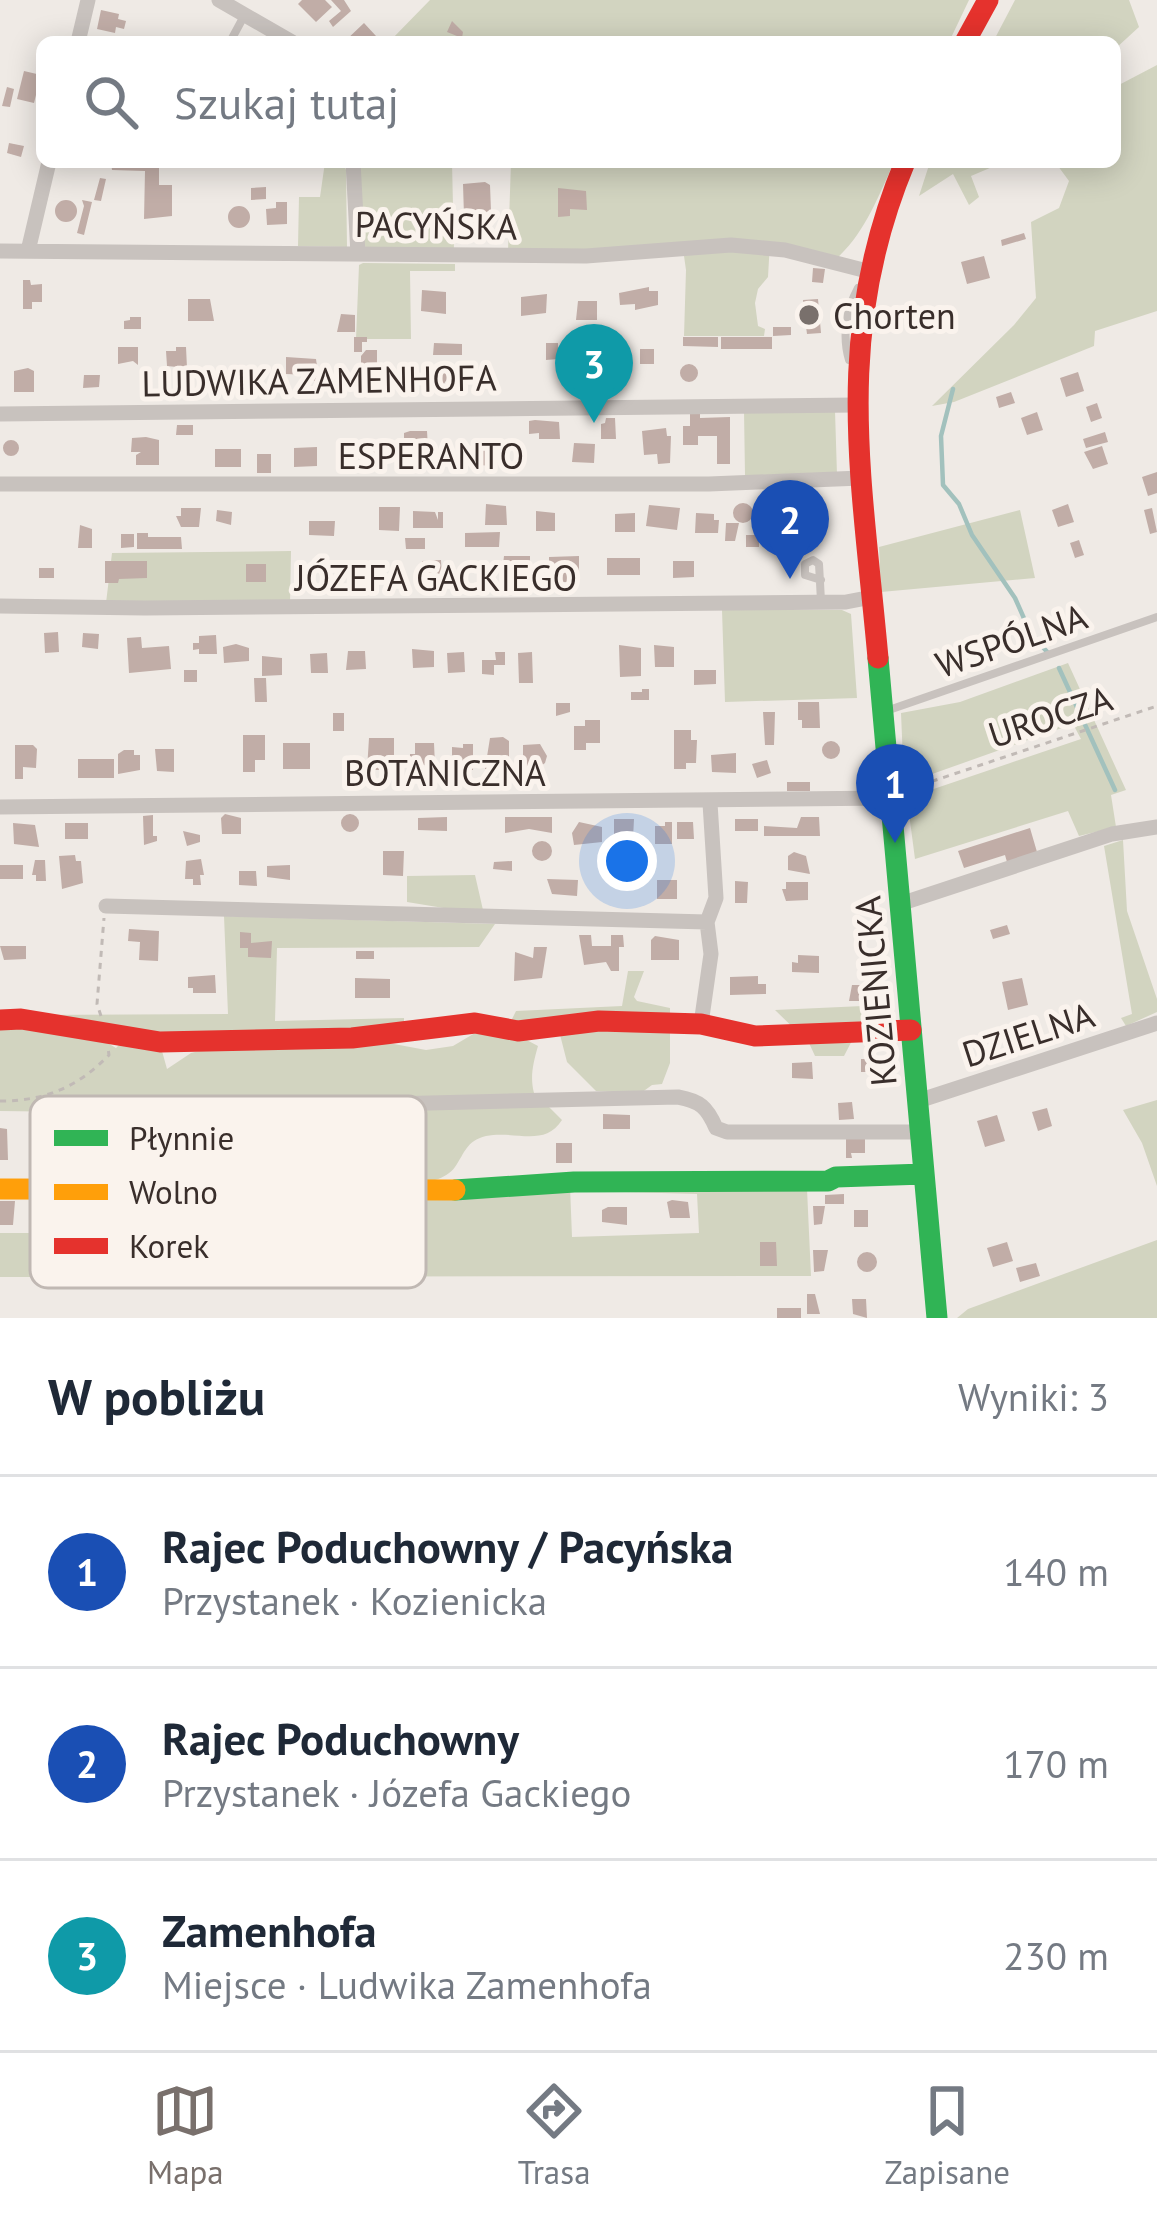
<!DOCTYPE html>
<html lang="pl">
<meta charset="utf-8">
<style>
:root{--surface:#fff;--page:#f2f2f3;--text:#1f2937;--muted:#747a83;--line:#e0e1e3;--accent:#79706c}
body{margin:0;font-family:"PT Sans",sans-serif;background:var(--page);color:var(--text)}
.you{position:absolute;left:627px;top:861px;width:42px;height:42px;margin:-30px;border:9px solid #fff;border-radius:50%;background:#1a73e8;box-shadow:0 0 0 18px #1a73e833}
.badge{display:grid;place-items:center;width:78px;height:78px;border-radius:50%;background:var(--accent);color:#fff;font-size:39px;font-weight:700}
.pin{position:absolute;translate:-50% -99px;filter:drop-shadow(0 3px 6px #0008)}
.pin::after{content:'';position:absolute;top:63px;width:42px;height:36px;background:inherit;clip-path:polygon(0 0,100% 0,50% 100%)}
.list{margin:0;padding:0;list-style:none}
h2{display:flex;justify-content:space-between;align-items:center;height:156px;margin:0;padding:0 48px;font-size:51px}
h2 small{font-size:39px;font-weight:400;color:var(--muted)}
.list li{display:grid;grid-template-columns:78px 1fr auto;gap:36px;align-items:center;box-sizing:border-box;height:192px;padding:0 48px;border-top:3px solid var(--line)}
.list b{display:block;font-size:45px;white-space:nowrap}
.list p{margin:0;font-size:39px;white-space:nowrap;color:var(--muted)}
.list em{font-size:39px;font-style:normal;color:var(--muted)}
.icon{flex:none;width:66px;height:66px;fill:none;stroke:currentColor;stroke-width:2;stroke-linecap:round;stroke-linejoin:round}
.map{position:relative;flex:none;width:1157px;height:1318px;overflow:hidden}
.search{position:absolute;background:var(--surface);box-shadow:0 6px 30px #0003;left:36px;right:36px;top:36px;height:132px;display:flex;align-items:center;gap:30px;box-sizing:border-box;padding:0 42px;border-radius:18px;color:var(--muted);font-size:45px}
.sheet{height:732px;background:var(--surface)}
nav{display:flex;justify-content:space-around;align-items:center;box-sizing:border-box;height:168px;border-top:3px solid var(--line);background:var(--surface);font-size:33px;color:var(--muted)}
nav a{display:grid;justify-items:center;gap:6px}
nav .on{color:var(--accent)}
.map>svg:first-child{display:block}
.green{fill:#d2d4c0}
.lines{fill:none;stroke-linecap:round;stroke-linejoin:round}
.stream{stroke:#a2c1bd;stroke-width:4.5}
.building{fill:#c1ada7}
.path{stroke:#c1bab6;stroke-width:3;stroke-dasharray:6 6;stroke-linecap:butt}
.lane{stroke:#c8c2be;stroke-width:8}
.street{stroke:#c8c2be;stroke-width:15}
.fast{stroke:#30b455;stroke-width:21}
.slow{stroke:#ff9f0a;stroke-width:21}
.jam{stroke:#e5322d;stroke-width:21}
.poi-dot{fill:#79706c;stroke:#faf3ed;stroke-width:4.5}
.labels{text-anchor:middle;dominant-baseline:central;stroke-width:10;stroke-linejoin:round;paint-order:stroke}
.street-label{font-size:36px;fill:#392e2b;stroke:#faf3ed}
.poi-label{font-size:36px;fill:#392e2b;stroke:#faf3ed;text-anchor:start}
.key{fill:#faf3ed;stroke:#c0b8b3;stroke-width:3}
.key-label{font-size:33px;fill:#392e2b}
</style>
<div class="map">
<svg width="1157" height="1318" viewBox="0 0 1157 1318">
<rect width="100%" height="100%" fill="#efeae5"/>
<!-- green -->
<path class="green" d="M430,0h539l-20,42h-476l-12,-5 -4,5h-68z
M1015,0h114l10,27 -24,22v-7h-122z
M1157,65v246l-62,20 -1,15 -140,56 -22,4 82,-81 22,-27 -5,-76 28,-14 10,-27 -14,-19h60v-75z
M325,162h18l3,8 1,77 -49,-1 1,-49h21z
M357,162h95l2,89 -88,-1 -5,-19z
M511,162h383c-16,35 -29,71 -58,97l-66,-17 -2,35 -10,12 -3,14 3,23 7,3 -1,7h-80l2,-66 -4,-28 -95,9h-79z
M930,162h74l-33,14 8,21 -10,8 -16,-31 -34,22z
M363,263l92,1v7h-45l1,68h-55l3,-74z
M744,411h91l2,64h-92z
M1020,510l15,68 -154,14 -2,-45z
M291,551l-1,52h-184l6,-50z
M722,610h120l9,4 6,84 -132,4z
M1068,663l58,127 -15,5 5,32 -37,9 -11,-25 -153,48 -8,-61 174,-59 -8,-15 -169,60 -3,-71 59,-11z
M1123,840l4,71 30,88v13l-31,14 -5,-8 11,-4 -28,-168z
M475,875l8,35 -15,2 -61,-10v-26z
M224,916l271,8 -16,23 -202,1 -2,73 129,-3v8l-68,16 58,2 32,6 27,-4 27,-16 41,7 17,9c-6,21 -10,39 1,59l10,2 13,13c-18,28 -47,10 -76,16 -20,5 -21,17 -31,31 -14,20 -58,20 -79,12 -11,-4 -19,-14 -32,-19l-26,19 -16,-38 121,-1v-30l-173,-1 -2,31 19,1 -5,13 -10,6 -19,-6 -19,19c-61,-15 -47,3 -49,-60h-55l4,28 8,1 10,25 -7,4 -45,-2 -1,-57 -79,-1v-86l94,10 22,13 4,-4 42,7 5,18 24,-16 36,-9 -198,-29 199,-1z
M628,971h16l-10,26 3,4 33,7v55l-8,21 -10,1 -11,8 -45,-2 -29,-29 -10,-39h-47l6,-12 106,-5z
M885,1005l3,10 -4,9 -26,5 -14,27h-29l-6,-13 -34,-33z
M1157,1100v86l-15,-43 -19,-33z
M570,1186l2,51 127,-4 -2,-39 -72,-2 182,-3 4,87 -811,1v-44h29l1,-39z
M1157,1240v78h-200l11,-9z"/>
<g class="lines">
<!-- stream -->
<path class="stream" d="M953,389l-12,47 2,49 16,19 13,31 43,63 15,34 18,21
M1059,668l56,122"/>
</g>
<!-- building -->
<path class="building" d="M302,0h23l7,7 -16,15 -18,-18z
M331,0h13l7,11 -18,16 -4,-6 12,-10z
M101,10l18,4 -1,5 8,2 -2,8 -8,-2 -1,6 -18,-4z
M452,21l11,11 -1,6 -15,-6z
M364,23l12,13 -6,6h-26z
M24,71l17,4 -7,28 -17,-4z
M7,87l7,2 -4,18 -8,-1z
M9,143l15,3 -3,11 -14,-4z
M111,162h48v23h13v31l-28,3 1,-48 -33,-1z
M100,178l6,1 -5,22 -7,-1z
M485,182l5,3 1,26 -27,5 -1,-32z
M266,187v12l-15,1v-12z
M558,188l28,3 1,19 -17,-1v7l-12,1z
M82,200l10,2 -8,33 -7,-2 7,-27z
M55 211a11 11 0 1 1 22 0a11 11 0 1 1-22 0Z
M276,202h11v22l-20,1 -1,-16 10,-1z
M228 217a11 11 0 1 1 22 0a11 11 0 1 1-22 0Z
M1024,233l2,6 -24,7 -1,-6z
M984,256l6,22 -23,6 -6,-22z
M813,268l12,1 -2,14 -11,-1z
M23,280h7l1,5 11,-1v18h-10v7h-9z
M649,287v4h9v14l-23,5v-6l-15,1 -1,-12z
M422,290l24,2v22l-25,-3z
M547,294l-1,19 -25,3v-19z
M188,299h22l4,22h-26z
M818,299l3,34 -14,1 -2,-15 -5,1 -1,-9h5l-1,-11z
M578,301h19v19h-21z
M341,314l14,1v17h-18z
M130,317h11v12h-17v-8l6,-1z
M773,327h18v8l-18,1z
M354,337h13v5h-5v10h-8z
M683,337h35v10l-35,-1z
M721,337h51v12h-51z
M613,341l5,5v12h-38v-16z
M434,343l28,1v11h-29z
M546,343h12v16l-12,1z
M118,347h20v18l-5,-4 -15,3z
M176,347h10l1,21 -20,-2 -1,-15h10z
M640,349h14v15h-14z
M366,350h11v21l-16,1v-16z
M286,357l30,2 3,22h-10v-6l-23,-1z
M680 373a9 9 0 1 1 18 0a9 9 0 1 1-18 0Z
M429 377a9 9 0 1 1 18 0a9 9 0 1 1-18 0Z
M28,368l6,3v21h-20v-21z
M614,368h11v16h-12z
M1078,372l6,19 -18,6 -6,-19z
M84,375h16l-1,12 -16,1z
M1011,392l4,11 -16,5 -3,-11z
M1097,403l5,15 -11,4 -5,-15z
M1037,412l6,18 -16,5 -6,-17z
M690,414h10v4l30,-1v47h-13v-28h-19v9h-15v-19h7z
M606,418h9l1,21h-15v-15l4,-1z
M535,420l24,2 1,17h-21v-6l-10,1v-13z
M177,425h16v10h-17z
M666,428l1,8h4l-1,27 -12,1 -1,-10 -13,1 -2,-24z
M410,431h17l1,17 -24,-2v-13z
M1105,432l3,10 -22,6 -3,-9z
M146,437l13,3v25h-23v-10l5,-3h-10l1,-14z
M3 448a8 8 0 1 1 16 0a8 8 0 1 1-16 0Z
M574,443l21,1 -1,19 -22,-1z
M479,446h15l-1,20 -15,-1z
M1102,446l6,18 -15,5 -9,-17z
M317,447v19l-23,1v-19z
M371,447h16v13h-16z
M215,449h26v18h-26z
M257,454h14v19h-14z
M1157,472v21l-9,3 -6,-19z
M733 513a10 10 0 1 1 20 0a10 10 0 1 1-20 0Z
M486,504l20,2 1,19h-22z
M1068,504l6,18 -16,5 -6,-17z
M649,505l31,3 -3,22 -31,-4z
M379,507h21l-1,24 -20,-1z
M181,508h20l-2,19h-18l-5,-11h5z
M1152,508l5,24 -7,2 -6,-24z
M217,510l15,2 -1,13 -15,-4z
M413,511l22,1 3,8v-8h5v16h-30z
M536,511l19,2v18h-19z
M765,512h10l5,16h-15z
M635,513v19h-20v-18z
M696,513l18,1v6h5l-1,13h-23z
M309,521h26l-1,15 -25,-1z
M726,523h13l-4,18h-10z
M80,525l12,4v19h-14z
M500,532l-1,15h-34v-14z
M137,533h11v4h33l1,12h-45z
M121,534h13v13l-13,1z
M746,535h13v12h-13z
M765,536h23l4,20h-12v-10h-15z
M405,538h20v11h-19z
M1079,540l5,15 -9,3 -5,-15z
M504,556h26v26h-29z
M579,556v26h-30v-25z
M607,558h33v17h-33z
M441,560l1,19h-20v-18z
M105,561h42v17l-28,1 -1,4h-13z
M673,561h21v16l-21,1z
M246,564h20v18h-20z
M39,568h15v10h-15z
M58,632l1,20 -14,1 -1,-20z
M83,633l16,1 -1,15 -16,-2z
M216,635l1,19h-18v-5l-6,1v-7h6v-7z
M141,637l1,11 27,-2 2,23 -42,4 -2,-35z
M236,644l13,4v13l-25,2 -1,-16z
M619,645l22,3v28l-21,1z
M654,645l20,2v20h-19z
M412,649l22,2v16l-21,1z
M348,651h17l1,18 -20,1z
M464,652l1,20 -17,1 -1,-20z
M495,652h10v13h-11v10l-12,-1v-14h14z
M532,652l1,31h-14l-1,-30z
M327,653l1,20h-17l-1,-19z
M262,656l20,2v17l-20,1z
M184,670h13v12h-13z
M694,670h22v14l-22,1z
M254,678h12l1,24h-12z
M642,689h7v11h-18v-8h11z
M798,702h21l1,26h-18v-8h-4z
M556,703h14v9l-14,4z
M763,712h12l-1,33h-9z
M333,713h11v18h-11z
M585,720h15v23h-14v7h-12v-24h11z
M674,730h17v10h6l-1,23h-10v6h-12z
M243,735h22v25h-10v12h-12z
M503,737l6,4v20h-11v8h-13l5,-31z
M369,738h25v24h-15l1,8h-13z
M822 750a9 9 0 1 1 18 0a9 9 0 1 1-18 0Z
M283,743h27v26h-27z
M415,743h19l1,23 -13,-1v5h-12v-16h5z
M463,744h10v26l-21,-2v-21l11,1z
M540,744l7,12 -2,7 -14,10h-8v-28z
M15,745h18l4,4 -1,19 -13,-1v12h-8z
M155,749h19v23l-17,-1z
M124,750h10v5h6v15l-22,4v-20z
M736,753v20l-24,-1 -1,-17z
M78,759h36v19h-36z
M767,760l4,13 -14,5 -5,-14z
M787,782h23v9h-23z
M341 823a9 9 0 1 1 18 0a9 9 0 1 1-18 0Z
M225,814l16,4v16h-19l-1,-16z
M153,815v21h4v5l-13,4 -1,-29z
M447,817v14l-29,-1v-12z
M505,817h47v16l-23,-4 -24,4z
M801,817h18l1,19h-56v-10l33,2z
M614,819h20l-1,20 -19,-1z
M735,819h23v12h-23z
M579,822l23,5v15l-28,3 -2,-12z
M665,822h7v22h-17v-18h10z
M677,822h16l1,17h-17z
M13,823l22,2 4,22 -25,-3z
M65,823h23v16h-23z
M1030,828l7,24 -30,10 -2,-7 -41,13 -6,-17z
M183,831l17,4v7l-13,4z
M532 851a10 10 0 1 1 20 0a10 10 0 1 1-20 0Z
M383,851h21l-1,25 -20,-1z
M794,852l12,4 4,18 -22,-4v-14z
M75,855l1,6h5l2,22 -21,6 -3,-33z
M201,859l3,16h-4l1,10h-8v-6h-8l1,-18z
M35,860h10l1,21h-10v-6h-4z
M512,861v10l-19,-2 1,-7z
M0,865h23v14h-23z
M290,865v15l-23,-3v-11z
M239,871h17l1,15 -18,-1z
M547,879l31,1 -1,16 -25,-2z
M657,880h20v19h-20z
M735,881l13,1 -1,21h-12z
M786,882h22v18l-22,1 -4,-12h4z
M1007,925l3,9 -17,5 -3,-9z
M129,929l30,2 -1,30 -19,-1 1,-18 -12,-1z
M240,932l11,1v10l21,-2 -1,17 -23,-1v-9h-8z
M579,935h12l1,11h19v-11h12l1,12h-5v24h-8l-5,-9 -22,3z
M655,936l24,4v20h-28v-20z
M0,946h26v13l-22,1z
M534,947h13l-5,31 -28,3 1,-29 18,6z
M356,951h18v8h-18z
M798,955l21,1v17l-27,-1v-10l6,1z
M215,975l1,18h-23v-5h-5v-11z
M758,976v8h8v10l-36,1v-18z
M355,978l35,1v19h-35z
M1022,978l6,27 -20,5 -6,-28z
M852,985h18v16h-21z
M861,1059h15l-1,13h-14z
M812,1062l1,17 -21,-1v-15z
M852,1102l2,17 -15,1 -1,-17z
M1047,1108l5,18 -14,5 -6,-19z
M603,1114l27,1v14h-27z
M997,1115l8,26 -20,6 -8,-26z
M0,1128l7,1 1,31h-8z
M846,1136h19v17h-14l1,5h-6z
M556,1143h16v20h-16z
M844,1194v10h-19v-9z
M672,1200l16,2 2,16h-20l-3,-16z
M0,1201h15l-2,24h-13z
M813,1206h12l-3,18 -8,1z
M608,1207h19v18l-25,-3v-12z
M854,1210h14v17h-14z
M760,1242h16l1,24h-17z
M1007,1242l6,19 -20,6 -6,-19z
M813,1250h15l-4,21 -10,1z
M857 1262a10 10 0 1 1 20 0a10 10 0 1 1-20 0Z
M1036,1263l4,13 -20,6 -4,-14z
M807,1294h8l5,20h-13z
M852,1299h14l1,19 -14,-4z
M777,1308h24v10h-24z"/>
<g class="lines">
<!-- path -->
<path class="path" d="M909,789l248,-83
M101,1016l-4,-12 7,-86
M0,1101c45,0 78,-14 109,-46l-1,-7"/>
<!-- lane -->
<path class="lane" d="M230,42l14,-26
M849,360c-7,-24 -3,-50 9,-72
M821,580l-16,-5v-11l8,-4 6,4 2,37
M886,711l271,-94"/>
<!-- street -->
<path class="street" d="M219,0l73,42
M78,42l10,-42
M353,162l5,92
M0,251l586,5 145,-11 54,5 82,21
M28,251l21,-89
M0,414l856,-9
M0,484h709l152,-6
M0,606l145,2 701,-6 26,-5
M0,807l891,-9
M900,904l212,-70 45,-7
M106,906l601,16
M701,1024l10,-70 -4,-32 9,-24 -6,-95
M918,1101l239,-78
M141,1103l248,1 289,-7c22,4 29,10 38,31l11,4h193"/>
<!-- fast -->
<path class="fast" d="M878,658l59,660
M455,1190l119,-8 254,-1 8,-4 88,-3"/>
<!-- slow -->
<path class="slow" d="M0,1189l455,1"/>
<!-- jam -->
<path class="jam" d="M965,42l23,-42
M878,658c-16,-180 -46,-322 27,-496
M0,1020l21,-1 139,23 192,-4 123,-15 43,8 81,-10 102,3 54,12 156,-6"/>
</g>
<!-- markers -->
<circle class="poi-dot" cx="809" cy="315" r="12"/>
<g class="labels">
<!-- street labels -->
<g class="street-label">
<text transform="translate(436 225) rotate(1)">PACYŃSKA</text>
<text transform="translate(319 380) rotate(-1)">LUDWIKA ZAMENHOFA</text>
<text x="431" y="455">ESPERANTO</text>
<text x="436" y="577">JÓZEFA GACKIEGO</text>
<text transform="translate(1011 640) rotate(-19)">WSPÓLNA</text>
<text transform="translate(1050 716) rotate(-18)">UROCZA</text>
<text x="445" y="772">BOTANICZNA</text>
<text transform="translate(875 991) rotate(-95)">KOZIENICKA</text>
<text transform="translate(1028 1034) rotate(-18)">DZIELNA</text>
</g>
<!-- poi labels -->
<g class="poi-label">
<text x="833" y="315">Chorten</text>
</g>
</g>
<!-- legend -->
<rect x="30" y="1096" width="396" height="192" rx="18" class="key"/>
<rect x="54" y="1130" width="54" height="16" fill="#30b455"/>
<rect x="54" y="1184" width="54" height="16" fill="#ff9f0a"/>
<rect x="54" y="1238" width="54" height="16" fill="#e5322d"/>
<g class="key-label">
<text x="129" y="1150">Płynnie</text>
<text x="129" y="1204">Wolno</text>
<text x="129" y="1258">Korek</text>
</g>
</svg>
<div class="you"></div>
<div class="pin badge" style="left:895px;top:843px;background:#1a4fb4">1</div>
<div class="pin badge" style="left:790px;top:579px;background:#1a4fb4">2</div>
<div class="pin badge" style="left:594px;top:423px;background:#0f9aa8">3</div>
<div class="search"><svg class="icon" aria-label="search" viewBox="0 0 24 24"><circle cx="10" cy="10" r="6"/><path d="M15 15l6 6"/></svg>Szukaj tutaj</div>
</div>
<section class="sheet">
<h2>W pobliżu<small>Wyniki: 3</small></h2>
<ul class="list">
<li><span class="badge" style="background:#1a4fb4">1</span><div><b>Rajec Poduchowny / Pacyńska</b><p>Przystanek · Kozienicka</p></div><em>140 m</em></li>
<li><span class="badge" style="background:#1a4fb4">2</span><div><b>Rajec Poduchowny</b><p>Przystanek · Józefa Gackiego</p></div><em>170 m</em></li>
<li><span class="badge" style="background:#0f9aa8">3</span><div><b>Zamenhofa</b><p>Miejsce · Ludwika Zamenhofa</p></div><em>230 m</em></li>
</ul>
</section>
<nav>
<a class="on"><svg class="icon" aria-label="map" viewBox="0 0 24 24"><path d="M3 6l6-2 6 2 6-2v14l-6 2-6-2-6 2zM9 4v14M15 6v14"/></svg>Mapa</a>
<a><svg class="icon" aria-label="directions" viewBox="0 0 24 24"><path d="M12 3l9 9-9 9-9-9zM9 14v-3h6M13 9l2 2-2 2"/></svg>Trasa</a>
<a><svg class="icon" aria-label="saved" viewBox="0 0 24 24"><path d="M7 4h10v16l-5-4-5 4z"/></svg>Zapisane</a>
</nav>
